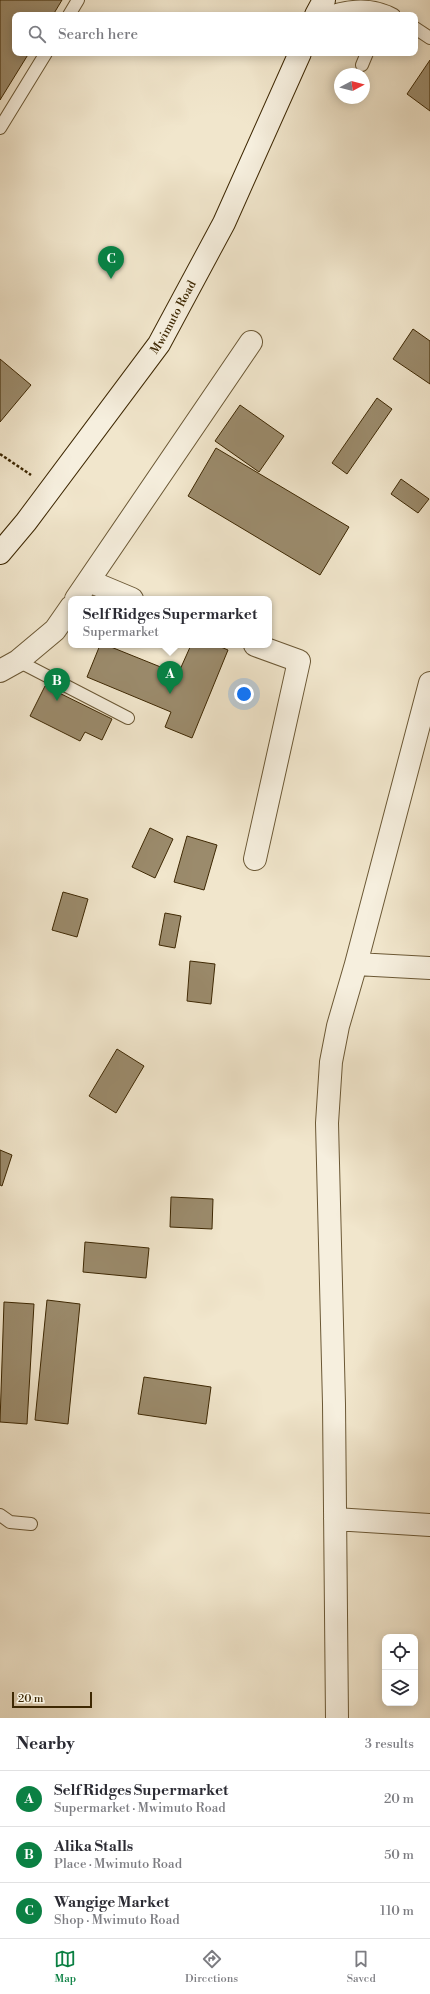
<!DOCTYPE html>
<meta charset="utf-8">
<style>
:root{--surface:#fff;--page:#f7f7f7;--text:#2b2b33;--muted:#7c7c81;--line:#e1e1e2;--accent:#0b8043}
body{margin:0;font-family:"Libre Bodoni",serif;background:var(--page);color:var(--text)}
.controls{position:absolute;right:12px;bottom:12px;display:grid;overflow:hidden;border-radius:8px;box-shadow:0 2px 10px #0003}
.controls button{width:36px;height:36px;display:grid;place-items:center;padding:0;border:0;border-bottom:1px solid var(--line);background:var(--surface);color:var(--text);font:20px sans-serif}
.compass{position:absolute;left:334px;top:68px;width:36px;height:36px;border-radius:50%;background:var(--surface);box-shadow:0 2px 10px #0003;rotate:83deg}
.scale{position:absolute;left:12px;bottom:10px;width:80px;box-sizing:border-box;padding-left:4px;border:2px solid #3e2803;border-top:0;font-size:11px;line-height:14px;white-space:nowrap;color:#3e2803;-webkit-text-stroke:3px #f6efde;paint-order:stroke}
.you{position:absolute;left:244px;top:694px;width:14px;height:14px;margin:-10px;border:3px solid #fff;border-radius:50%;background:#1a73e8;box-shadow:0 0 0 6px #1a73e833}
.badge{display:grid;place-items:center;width:26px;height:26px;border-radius:50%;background:var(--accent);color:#fff;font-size:13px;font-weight:700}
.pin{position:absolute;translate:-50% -33px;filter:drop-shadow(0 1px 2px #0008)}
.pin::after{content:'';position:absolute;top:21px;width:14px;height:12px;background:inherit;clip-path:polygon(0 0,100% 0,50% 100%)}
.popup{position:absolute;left:68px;top:596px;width:204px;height:52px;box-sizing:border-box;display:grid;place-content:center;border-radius:8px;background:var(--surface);filter:drop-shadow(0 1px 3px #0005);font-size:13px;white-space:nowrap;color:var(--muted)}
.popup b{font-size:15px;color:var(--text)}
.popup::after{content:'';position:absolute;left:50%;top:100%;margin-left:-8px;border:8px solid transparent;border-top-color:var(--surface)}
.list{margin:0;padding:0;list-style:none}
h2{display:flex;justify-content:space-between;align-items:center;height:52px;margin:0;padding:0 16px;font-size:17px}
h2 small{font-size:13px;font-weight:400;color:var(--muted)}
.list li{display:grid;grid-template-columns:26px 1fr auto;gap:12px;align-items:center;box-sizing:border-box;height:56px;padding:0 16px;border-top:1px solid var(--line)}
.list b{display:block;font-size:15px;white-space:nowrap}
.list p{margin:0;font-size:13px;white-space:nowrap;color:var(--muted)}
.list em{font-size:13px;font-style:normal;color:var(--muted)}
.icon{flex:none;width:22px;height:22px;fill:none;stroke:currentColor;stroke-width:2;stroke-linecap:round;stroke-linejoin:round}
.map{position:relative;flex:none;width:430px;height:1718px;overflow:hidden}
.search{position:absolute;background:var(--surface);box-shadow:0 2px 10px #0003;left:12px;right:12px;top:12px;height:44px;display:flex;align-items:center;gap:10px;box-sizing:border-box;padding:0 14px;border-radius:8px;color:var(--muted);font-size:15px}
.sheet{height:220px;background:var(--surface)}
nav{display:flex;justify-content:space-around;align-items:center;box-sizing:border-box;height:56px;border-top:1px solid var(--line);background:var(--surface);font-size:11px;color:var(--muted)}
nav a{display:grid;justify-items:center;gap:2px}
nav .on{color:var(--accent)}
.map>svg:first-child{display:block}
.building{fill:#9b8b6c;stroke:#3e2803}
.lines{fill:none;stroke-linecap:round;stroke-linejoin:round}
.service-casing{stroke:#6b5835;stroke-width:14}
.minor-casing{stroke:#6b5835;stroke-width:24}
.secondary-casing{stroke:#3e2803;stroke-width:24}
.path{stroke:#3e2803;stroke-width:2.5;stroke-dasharray:3 2;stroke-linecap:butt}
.service{stroke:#f6efde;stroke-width:12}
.minor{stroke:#f6efde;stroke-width:22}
.secondary{stroke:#f6efde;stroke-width:22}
.labels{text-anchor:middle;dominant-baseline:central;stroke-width:4;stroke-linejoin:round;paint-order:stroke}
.street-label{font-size:12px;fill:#3e2803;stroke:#f6efde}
</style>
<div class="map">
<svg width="430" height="1718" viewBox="0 0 430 1718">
<rect width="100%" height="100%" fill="#f1e6cc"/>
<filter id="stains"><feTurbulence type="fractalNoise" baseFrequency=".005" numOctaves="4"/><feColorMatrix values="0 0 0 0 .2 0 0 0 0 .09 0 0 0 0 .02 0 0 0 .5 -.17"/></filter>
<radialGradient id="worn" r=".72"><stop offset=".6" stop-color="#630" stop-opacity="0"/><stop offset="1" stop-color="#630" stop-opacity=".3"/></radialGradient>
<!-- building -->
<path class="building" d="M0,0h62l-9,15h-38v38h14l-29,47z
M430,60v51l-23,-17z
M413,329l17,12v43l-37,-25z
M0,359l31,26 -31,37z
M377,398l15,11 -45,65 -15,-11z
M240,405l44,31 -25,36 -44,-31z
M216,448l133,79 -29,48 -132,-79z
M401,479l28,20 -11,14 -27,-19z
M100,645h6l72,29 13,-29h25l12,5 -36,88 -27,-11 6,-15 -84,-35z
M45,686l67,33 -10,21 -17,-8 -5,9 -50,-25z
M150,828l23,11 -18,39 -23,-11z
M187,836l30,9 -13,45 -30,-8z
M63,892l25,7 -11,38 -25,-7z
M165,913l16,3 -6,32 -16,-3z
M190,961l25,3 -4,40 -24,-3z
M117,1049l27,17 -28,47 -27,-17z
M0,1150l12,5 -10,31 -2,-1z
M171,1197l42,2 -1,30 -42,-2z
M85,1242l64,6 -3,30 -63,-6z
M47,1300l33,4 -12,120 -33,-4z
M4,1302l30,2 -7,120 -27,-2z
M144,1377l67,10 -5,37 -68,-10z"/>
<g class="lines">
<!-- service casing -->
<g class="service-casing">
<path id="service" d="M69,15l9,-15
M318,15c26,-8 50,-14 76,0
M415,28l15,10
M362,65l5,-12
M0,128l46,-75
M18,661l110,57
M0,1515l10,7 21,2"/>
</g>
<!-- minor casing -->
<g class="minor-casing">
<path id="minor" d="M89,581l43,18
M76,599l175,-257
M255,645l44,16 -44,198
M0,671l18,-10 37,-31 16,-23
M356,964l74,4
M335,1519l95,6
M337,1718l-3,-314 -7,-281 4,-61 7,-36 18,-62 74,-281"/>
</g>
<!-- secondary casing -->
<g class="secondary-casing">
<g id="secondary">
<path d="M316,15l8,-15"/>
<path id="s1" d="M0,553l26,-31 133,-178 65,-121 76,-170"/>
</g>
</g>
<!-- path -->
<path class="path" d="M0,454l31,21"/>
<!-- service -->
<use href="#service" class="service"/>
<!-- minor -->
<use href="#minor" class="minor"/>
<!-- secondary -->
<use href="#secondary" class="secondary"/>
</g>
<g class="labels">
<!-- street labels -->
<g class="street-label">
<text stroke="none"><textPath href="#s1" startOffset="293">Mwimuto Road</textPath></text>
</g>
</g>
<rect width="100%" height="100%" filter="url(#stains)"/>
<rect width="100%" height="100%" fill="url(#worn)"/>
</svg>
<div class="controls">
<button><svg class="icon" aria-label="locate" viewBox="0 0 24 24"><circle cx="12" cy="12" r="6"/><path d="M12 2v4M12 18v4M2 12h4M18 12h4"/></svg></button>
<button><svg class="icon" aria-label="layers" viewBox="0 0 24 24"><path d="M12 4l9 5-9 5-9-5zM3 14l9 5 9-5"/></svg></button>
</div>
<svg class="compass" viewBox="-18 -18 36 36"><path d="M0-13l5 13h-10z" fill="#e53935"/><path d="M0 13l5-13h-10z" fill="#7c7c81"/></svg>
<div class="scale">20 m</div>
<div class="you"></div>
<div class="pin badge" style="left:170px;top:694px">A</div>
<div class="popup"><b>Self Ridges Supermarket</b>Supermarket</div>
<div class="pin badge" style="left:57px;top:701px">B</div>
<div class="pin badge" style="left:111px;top:279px">C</div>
<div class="search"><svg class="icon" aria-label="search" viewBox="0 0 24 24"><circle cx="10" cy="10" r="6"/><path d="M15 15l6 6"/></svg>Search here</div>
</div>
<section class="sheet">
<h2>Nearby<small>3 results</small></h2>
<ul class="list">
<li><span class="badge">A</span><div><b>Self Ridges Supermarket</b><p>Supermarket · Mwimuto Road</p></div><em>20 m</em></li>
<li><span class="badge">B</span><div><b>Alika Stalls</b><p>Place · Mwimuto Road</p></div><em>50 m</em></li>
<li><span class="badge">C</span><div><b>Wangige Market</b><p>Shop · Mwimuto Road</p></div><em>110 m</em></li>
</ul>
</section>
<nav>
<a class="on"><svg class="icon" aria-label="map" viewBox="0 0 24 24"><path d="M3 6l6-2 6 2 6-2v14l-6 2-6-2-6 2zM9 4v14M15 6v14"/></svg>Map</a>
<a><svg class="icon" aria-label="directions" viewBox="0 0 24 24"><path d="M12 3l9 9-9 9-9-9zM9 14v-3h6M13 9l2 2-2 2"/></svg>Directions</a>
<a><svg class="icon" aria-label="saved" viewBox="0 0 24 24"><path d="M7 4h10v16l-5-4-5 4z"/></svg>Saved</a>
</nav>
